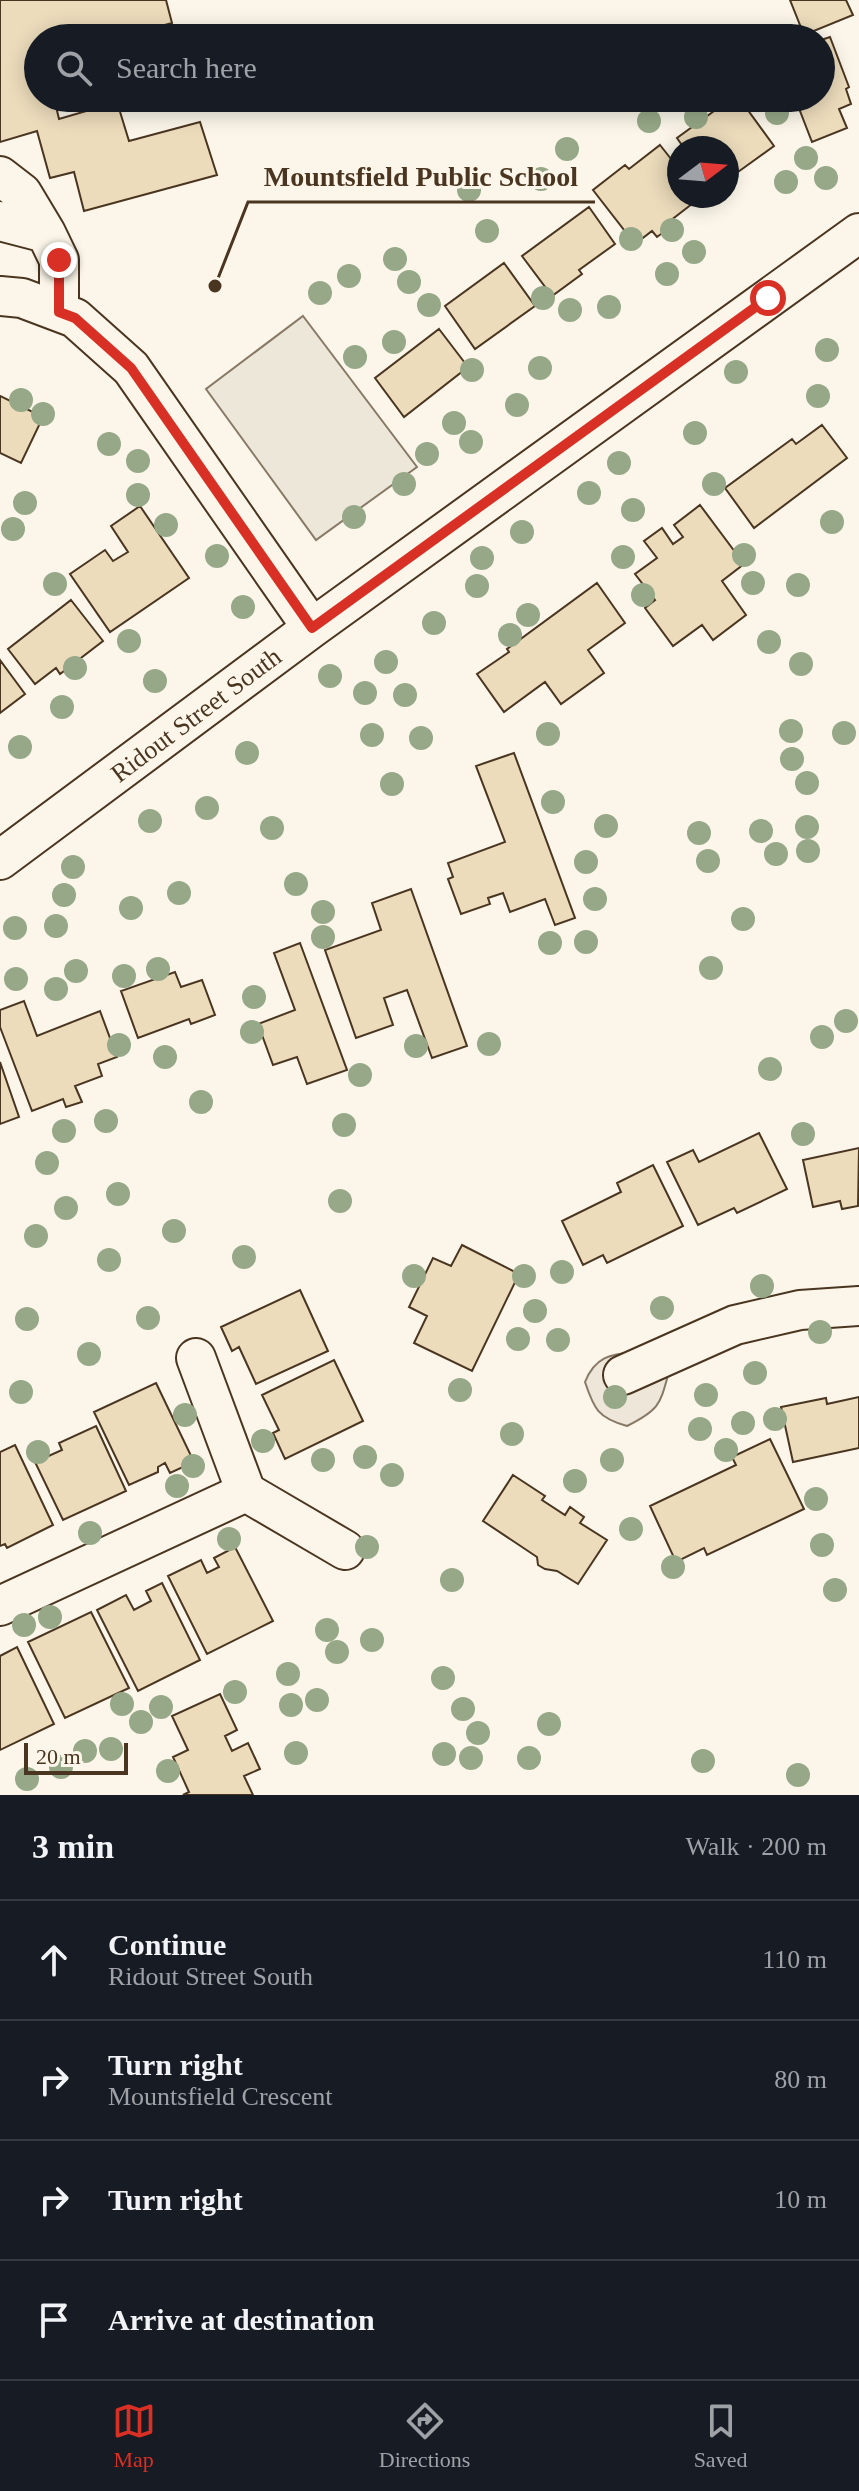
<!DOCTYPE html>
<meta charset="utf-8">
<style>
:root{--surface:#171b24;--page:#20242c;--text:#f1f3f6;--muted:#9ea1a6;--line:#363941;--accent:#d93025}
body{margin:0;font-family:"Times New Roman",serif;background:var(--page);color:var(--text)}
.compass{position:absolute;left:667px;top:136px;width:72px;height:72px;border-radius:50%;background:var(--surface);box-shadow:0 4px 20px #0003;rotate:74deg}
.scale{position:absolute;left:24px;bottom:20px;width:104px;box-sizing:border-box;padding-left:8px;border:4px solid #4a3520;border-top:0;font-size:22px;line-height:28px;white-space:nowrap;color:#4a3520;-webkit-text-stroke:6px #fbf6e9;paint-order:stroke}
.stop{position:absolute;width:24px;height:24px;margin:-18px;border:6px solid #d93025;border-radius:50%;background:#fff}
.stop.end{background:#d93025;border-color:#fff;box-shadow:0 2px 8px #0008}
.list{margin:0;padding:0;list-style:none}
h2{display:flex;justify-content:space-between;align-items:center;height:104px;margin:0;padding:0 32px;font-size:34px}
h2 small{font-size:26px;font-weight:400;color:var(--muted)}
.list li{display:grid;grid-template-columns:52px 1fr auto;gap:24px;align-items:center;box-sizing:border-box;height:120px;padding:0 32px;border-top:2px solid var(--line)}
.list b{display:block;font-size:30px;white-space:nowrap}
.list p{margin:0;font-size:26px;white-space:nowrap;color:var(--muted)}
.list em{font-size:26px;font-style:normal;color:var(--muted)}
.icon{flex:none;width:44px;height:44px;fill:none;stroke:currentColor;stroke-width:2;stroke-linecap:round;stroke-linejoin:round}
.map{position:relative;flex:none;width:859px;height:1795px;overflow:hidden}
.search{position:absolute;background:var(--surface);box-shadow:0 4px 20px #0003;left:24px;right:24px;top:24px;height:88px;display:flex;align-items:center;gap:20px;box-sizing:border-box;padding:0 28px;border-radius:44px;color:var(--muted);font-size:30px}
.sheet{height:584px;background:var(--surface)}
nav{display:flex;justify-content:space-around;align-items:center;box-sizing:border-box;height:112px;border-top:2px solid var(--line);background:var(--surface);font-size:22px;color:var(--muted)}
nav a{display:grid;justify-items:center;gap:4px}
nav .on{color:var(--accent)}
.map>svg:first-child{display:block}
.green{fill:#ede6d9;stroke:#887966;stroke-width:2}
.parking{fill:#ede7d9;stroke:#887966;stroke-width:2}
.building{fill:#ecdcbc;stroke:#4a3520;stroke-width:2}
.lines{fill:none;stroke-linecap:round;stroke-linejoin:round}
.minor-casing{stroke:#4a3520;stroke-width:42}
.minor{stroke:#fbf6e9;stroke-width:38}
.tree{fill:#96a887}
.route{stroke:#d93025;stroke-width:10}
.labels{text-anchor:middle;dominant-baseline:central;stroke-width:6;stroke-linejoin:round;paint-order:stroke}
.street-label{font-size:26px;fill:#4a3520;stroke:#fbf6e9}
.leader{fill:none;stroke:#4a3520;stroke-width:3}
.callout-dot{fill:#4a3520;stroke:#fbf6e9;stroke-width:3}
.callout-label{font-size:28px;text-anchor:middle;font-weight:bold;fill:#4a3520;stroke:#fbf6e9;stroke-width:6;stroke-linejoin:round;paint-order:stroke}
</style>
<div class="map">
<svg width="859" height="1795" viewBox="0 0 859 1795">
<rect width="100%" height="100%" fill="#fbf6e9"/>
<!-- green -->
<path class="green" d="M635,1352l35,16c-10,36 -9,41 -43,58 -29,-8 -33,-17 -42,-44 10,-25 25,-28 50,-30z"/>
<!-- parking -->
<path class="parking" d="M303,316l114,151 -101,73 -110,-151z"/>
<!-- building -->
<path class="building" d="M0,0h166l6,23 -55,15h-79v60h16l5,21 58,-17 12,39 71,-19 17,53 -133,36 -10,-39 -24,6 -13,-47 -37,11z
M790,0h56l7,15 -49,20z
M830,37l19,50 -3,2 5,15 -12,5 8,19 -35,14 -17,-44h26v-58z
M732,98h7l35,48 -36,26 -11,-14v-10h-43l-7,-10z
M660,145l19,24v27l22,1 -31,24 3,4 -16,12 -5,-6 -17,13 -42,-54 32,-25 4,4z
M589,207l26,37 -36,26 3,4 -30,22 -30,-40z
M504,263l31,43 -60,43 -30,-43z
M439,329l29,38 -64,50 -29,-39z
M0,396l43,21 -22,46 -21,-10z
M822,425l25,33 -93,70 -29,-40 67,-49 4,5z
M700,505l44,59 -22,17 24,34 -33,25 -11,-15 -29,21 -28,-38 10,-8 -20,-26 22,-16 -13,-17 18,-13 11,16 10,-7 -9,-12z
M140,506l49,72 -79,54 -40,-58 35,-24 8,11 15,-9 -17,-26z
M597,583l28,40 -37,27 16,23 -43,31 -16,-22 -41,30 -27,-38 32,-22 -2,-3z
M71,600l32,41 -43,33 -4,-6 -21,16 -27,-35z
M0,660l25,34 -25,19z
M514,753l61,165 -20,7 -10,-26 -35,13 -7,-19 -15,5 2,6 -29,10 -13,-35 5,-2 -5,-14 57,-21 -29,-76z
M411,889l56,157 -35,12 -25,-68 -23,8 9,27 -37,13 -31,-88 56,-20 -9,-27z
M300,943l47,127 -40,14 -10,-27 -24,8 -15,-41 37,-14 -21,-57z
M175,972l6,15 21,-7 13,35 -24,9 -2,-5 -51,19 -17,-47z
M24,1001l13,35 63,-25 17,46 -19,7 4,12 -27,10 7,16 -16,5 -3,-8 -31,12 -32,-84v-17z
M0,1062l19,55 -19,7z
M759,1133l28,56 -50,24 -3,-5 -36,17 -31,-63 26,-12 6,12z
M859,1148l-1,58 -16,3 -2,-8 -27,6 -10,-47z
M653,1165l30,61 -76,37 -4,-8 -20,10 -21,-44 59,-29 -4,-9z
M462,1245l57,29 -47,97 -58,-28 13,-27 -18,-9 24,-49 18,8z
M300,1290l28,61 -72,33 -17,-37 -7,4 -11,-24z
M334,1360l29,61 -78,38 -12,-26 6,-3 -17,-35z
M156,1383l38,79 -24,11 -5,-10 -7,4v5l-29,13 -35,-73z
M859,1397v51l-66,14 -12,-55 45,-9 1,6z
M96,1426l30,65 -63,29 -28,-58 27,-12 -3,-7z
M770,1439l34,70 -97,46 -3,-7 -28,14 -26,-56 86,-41 -4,-8z
M15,1445l38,80 -46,23 -2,-4 -5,2v-94z
M513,1475l32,21 -3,4 23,15 5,-8 14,10 -4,6 27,17 -29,44 -21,-13 -12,-2 -7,-4 -1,-8 -54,-36z
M235,1547l38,74 -66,33 -39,-78 33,-16 6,13 12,-6 -5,-9z
M162,1583l38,77 -62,31 -41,-81 29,-15 8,15 17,-9 -5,-10z
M91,1612l38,76 -64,30 -37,-76z
M17,1647l37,77 -54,26v-94z
M220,1694l17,36 -12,6 7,15 16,-8 12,26 -16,7 9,19h-70l6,-3 -16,-35 15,-7 -16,-34z"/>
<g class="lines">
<!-- minor casing -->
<g class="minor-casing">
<path id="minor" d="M0,176l22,17 24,40
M0,221l46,12 13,27v52
M0,296l22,2 53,20 56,50 181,260
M0,860l312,-232 547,-395
M196,1358l50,134 99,58
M623,1375l112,-50 65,-15 59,-4
M0,1606l246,-114"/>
</g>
<!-- minor -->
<use href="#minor" class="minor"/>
</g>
<!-- trees -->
<g class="tree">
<circle cx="777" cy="113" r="12"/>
<circle cx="696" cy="117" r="12"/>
<circle cx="649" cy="121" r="12"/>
<circle cx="567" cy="149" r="12"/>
<circle cx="806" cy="158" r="12"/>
<circle cx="826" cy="178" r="12"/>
<circle cx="541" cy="179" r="12"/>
<circle cx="786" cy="182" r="12"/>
<circle cx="469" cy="190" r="12"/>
<circle cx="672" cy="230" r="12"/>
<circle cx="487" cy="231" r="12"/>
<circle cx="631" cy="239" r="12"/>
<circle cx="694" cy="252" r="12"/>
<circle cx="395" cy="259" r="12"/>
<circle cx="667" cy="274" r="12"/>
<circle cx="349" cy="276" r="12"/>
<circle cx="409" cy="282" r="12"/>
<circle cx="320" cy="293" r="12"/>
<circle cx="543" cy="298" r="12"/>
<circle cx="429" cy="305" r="12"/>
<circle cx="609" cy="307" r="12"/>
<circle cx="570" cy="310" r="12"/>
<circle cx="394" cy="342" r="12"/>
<circle cx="827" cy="350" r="12"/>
<circle cx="355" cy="357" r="12"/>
<circle cx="540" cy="368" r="12"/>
<circle cx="472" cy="370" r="12"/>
<circle cx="736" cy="372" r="12"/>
<circle cx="818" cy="396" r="12"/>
<circle cx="21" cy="400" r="12"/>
<circle cx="517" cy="405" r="12"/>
<circle cx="43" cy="414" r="12"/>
<circle cx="454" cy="423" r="12"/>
<circle cx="695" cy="433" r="12"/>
<circle cx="471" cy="442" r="12"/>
<circle cx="109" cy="444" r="12"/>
<circle cx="427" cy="454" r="12"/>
<circle cx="138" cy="461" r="12"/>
<circle cx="619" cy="463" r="12"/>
<circle cx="404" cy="484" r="12"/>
<circle cx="714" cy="484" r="12"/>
<circle cx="589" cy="493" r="12"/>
<circle cx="138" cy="495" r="12"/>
<circle cx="25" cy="503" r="12"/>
<circle cx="633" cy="510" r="12"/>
<circle cx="354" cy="517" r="12"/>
<circle cx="832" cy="522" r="12"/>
<circle cx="166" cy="525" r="12"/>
<circle cx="13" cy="529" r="12"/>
<circle cx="522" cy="532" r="12"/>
<circle cx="744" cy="555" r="12"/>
<circle cx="217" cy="556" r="12"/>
<circle cx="623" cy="557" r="12"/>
<circle cx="482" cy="558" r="12"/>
<circle cx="753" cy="583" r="12"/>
<circle cx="55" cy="584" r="12"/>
<circle cx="798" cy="585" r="12"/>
<circle cx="477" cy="586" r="12"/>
<circle cx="643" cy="595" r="12"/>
<circle cx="243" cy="607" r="12"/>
<circle cx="528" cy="615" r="12"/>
<circle cx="434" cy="623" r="12"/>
<circle cx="510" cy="635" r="12"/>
<circle cx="129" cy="641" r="12"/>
<circle cx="769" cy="642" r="12"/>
<circle cx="386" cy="662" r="12"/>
<circle cx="801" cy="664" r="12"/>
<circle cx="75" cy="668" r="12"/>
<circle cx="330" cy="676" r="12"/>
<circle cx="155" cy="681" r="12"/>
<circle cx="365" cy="693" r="12"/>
<circle cx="405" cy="695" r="12"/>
<circle cx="62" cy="707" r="12"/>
<circle cx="791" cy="731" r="12"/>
<circle cx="844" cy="733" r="12"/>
<circle cx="548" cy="734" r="12"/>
<circle cx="372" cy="735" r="12"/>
<circle cx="421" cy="738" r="12"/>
<circle cx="20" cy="747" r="12"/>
<circle cx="247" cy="753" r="12"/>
<circle cx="792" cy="759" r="12"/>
<circle cx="807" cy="783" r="12"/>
<circle cx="392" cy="784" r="12"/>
<circle cx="553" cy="802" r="12"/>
<circle cx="207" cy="808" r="12"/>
<circle cx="150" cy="821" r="12"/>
<circle cx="606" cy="826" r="12"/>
<circle cx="807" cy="827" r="12"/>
<circle cx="272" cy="828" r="12"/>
<circle cx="761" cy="831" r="12"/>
<circle cx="699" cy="833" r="12"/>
<circle cx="808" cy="851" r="12"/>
<circle cx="776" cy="854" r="12"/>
<circle cx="708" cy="861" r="12"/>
<circle cx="586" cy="862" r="12"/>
<circle cx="73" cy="867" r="12"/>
<circle cx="296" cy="884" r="12"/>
<circle cx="179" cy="893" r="12"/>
<circle cx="64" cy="895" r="12"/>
<circle cx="595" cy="899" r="12"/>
<circle cx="131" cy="908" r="12"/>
<circle cx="323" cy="912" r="12"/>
<circle cx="743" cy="919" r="12"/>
<circle cx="56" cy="926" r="12"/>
<circle cx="15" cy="928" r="12"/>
<circle cx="323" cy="937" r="12"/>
<circle cx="586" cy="942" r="12"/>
<circle cx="550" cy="943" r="12"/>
<circle cx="711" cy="968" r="12"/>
<circle cx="158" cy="969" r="12"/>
<circle cx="76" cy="971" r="12"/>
<circle cx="124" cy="976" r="12"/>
<circle cx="16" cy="979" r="12"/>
<circle cx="56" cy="989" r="12"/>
<circle cx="254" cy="997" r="12"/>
<circle cx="846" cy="1021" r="12"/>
<circle cx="252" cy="1032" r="12"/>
<circle cx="822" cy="1037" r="12"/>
<circle cx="489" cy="1044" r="12"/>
<circle cx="119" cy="1045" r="12"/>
<circle cx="416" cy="1046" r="12"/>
<circle cx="165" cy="1057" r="12"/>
<circle cx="770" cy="1069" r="12"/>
<circle cx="360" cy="1075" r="12"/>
<circle cx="201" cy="1102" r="12"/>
<circle cx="106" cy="1121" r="12"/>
<circle cx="344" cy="1125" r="12"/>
<circle cx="64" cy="1131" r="12"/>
<circle cx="803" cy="1134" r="12"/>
<circle cx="47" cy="1163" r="12"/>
<circle cx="118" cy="1194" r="12"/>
<circle cx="340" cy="1201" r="12"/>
<circle cx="66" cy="1208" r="12"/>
<circle cx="174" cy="1231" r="12"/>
<circle cx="36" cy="1236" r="12"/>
<circle cx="244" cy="1257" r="12"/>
<circle cx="109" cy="1260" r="12"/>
<circle cx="562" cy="1272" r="12"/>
<circle cx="414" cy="1276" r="12"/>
<circle cx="524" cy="1276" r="12"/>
<circle cx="762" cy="1286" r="12"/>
<circle cx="662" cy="1308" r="12"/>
<circle cx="535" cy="1311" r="12"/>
<circle cx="148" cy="1318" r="12"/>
<circle cx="27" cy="1319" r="12"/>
<circle cx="820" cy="1332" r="12"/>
<circle cx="518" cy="1339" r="12"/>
<circle cx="558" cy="1340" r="12"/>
<circle cx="89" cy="1354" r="12"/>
<circle cx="755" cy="1373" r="12"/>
<circle cx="460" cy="1390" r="12"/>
<circle cx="21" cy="1392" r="12"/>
<circle cx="706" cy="1395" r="12"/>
<circle cx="615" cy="1397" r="12"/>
<circle cx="185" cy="1415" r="12"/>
<circle cx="775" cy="1419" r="12"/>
<circle cx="743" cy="1423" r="12"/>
<circle cx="700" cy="1429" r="12"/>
<circle cx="512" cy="1434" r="12"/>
<circle cx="263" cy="1441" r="12"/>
<circle cx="726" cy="1450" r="12"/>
<circle cx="38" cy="1452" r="12"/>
<circle cx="365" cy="1457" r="12"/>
<circle cx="323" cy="1460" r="12"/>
<circle cx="612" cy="1460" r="12"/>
<circle cx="193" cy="1466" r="12"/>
<circle cx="392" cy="1475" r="12"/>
<circle cx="575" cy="1481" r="12"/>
<circle cx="177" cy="1486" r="12"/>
<circle cx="816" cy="1499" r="12"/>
<circle cx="631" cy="1529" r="12"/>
<circle cx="90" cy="1533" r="12"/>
<circle cx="229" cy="1539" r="12"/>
<circle cx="822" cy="1545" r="12"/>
<circle cx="367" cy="1547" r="12"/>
<circle cx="673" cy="1567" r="12"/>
<circle cx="452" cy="1580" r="12"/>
<circle cx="835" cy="1590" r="12"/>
<circle cx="50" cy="1617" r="12"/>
<circle cx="24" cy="1625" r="12"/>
<circle cx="327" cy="1630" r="12"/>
<circle cx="372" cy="1640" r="12"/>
<circle cx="337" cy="1652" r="12"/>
<circle cx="288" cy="1674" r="12"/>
<circle cx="443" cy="1678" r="12"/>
<circle cx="235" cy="1692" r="12"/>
<circle cx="317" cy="1700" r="12"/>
<circle cx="122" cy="1704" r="12"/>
<circle cx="291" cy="1705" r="12"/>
<circle cx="161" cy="1707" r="12"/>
<circle cx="463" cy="1709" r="12"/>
<circle cx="141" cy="1722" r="12"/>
<circle cx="549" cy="1724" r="12"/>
<circle cx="478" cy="1733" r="12"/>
<circle cx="111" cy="1749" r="12"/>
<circle cx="85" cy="1751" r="12"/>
<circle cx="296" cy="1753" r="12"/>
<circle cx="444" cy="1754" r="12"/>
<circle cx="471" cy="1758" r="12"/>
<circle cx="529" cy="1758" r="12"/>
<circle cx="703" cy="1761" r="12"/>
<circle cx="61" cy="1767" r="12"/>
<circle cx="168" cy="1771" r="12"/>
<circle cx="798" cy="1775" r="12"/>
<circle cx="27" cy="1779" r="12"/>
</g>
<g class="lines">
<!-- route -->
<path class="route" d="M59,260v52l16,6 56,50 181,260 456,-330"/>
</g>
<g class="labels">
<!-- street labels -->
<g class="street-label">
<text transform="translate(196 715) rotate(-37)">Ridout Street South</text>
</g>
</g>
<!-- callouts -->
<path class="leader" d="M215 286L248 202H595"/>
<circle class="callout-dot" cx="215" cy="286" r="8"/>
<g class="callout-label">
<text x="421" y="186">Mountsfield Public School</text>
</g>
</svg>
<svg class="compass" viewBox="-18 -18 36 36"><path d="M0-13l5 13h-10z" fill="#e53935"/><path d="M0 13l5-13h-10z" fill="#9ea1a6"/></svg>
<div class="scale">20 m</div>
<div class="stop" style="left:768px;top:298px"></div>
<div class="stop end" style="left:59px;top:260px"></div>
<div class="search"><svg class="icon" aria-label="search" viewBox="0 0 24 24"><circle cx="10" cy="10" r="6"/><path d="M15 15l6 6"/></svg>Search here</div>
</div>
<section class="sheet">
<h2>3 min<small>Walk · 200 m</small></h2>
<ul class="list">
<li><svg class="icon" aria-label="ahead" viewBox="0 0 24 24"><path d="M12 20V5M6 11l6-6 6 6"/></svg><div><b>Continue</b><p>Ridout Street South</p></div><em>110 m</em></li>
<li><svg class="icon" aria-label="right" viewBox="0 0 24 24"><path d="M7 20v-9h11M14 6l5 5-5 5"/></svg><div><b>Turn right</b><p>Mountsfield Crescent</p></div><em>80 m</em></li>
<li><svg class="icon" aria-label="right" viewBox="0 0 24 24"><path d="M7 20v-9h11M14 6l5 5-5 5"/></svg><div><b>Turn right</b></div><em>10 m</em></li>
<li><svg class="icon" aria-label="arrive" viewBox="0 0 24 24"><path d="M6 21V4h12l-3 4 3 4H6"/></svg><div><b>Arrive at destination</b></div></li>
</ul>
</section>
<nav>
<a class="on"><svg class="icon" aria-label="map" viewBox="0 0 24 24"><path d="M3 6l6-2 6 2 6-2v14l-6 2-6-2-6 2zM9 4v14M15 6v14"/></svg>Map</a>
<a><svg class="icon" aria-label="directions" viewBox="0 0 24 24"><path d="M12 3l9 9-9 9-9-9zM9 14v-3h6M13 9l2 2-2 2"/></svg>Directions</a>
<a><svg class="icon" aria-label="saved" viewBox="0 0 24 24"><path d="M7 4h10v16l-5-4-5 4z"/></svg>Saved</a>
</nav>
